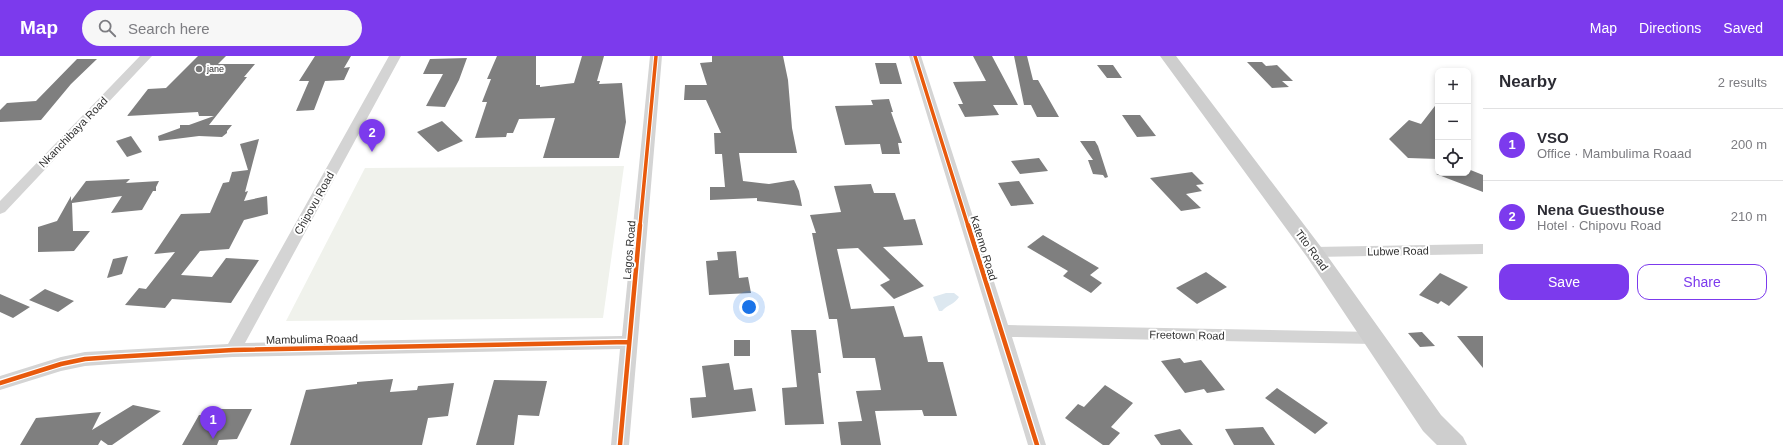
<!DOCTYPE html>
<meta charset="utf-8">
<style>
:root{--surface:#fff;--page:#f7f7f7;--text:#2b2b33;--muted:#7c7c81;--line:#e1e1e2;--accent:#7c3aed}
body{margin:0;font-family:Arial,sans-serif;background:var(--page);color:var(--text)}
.controls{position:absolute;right:12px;top:12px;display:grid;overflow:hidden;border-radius:8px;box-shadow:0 2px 6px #0003}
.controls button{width:36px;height:36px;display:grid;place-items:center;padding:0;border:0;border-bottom:1px solid var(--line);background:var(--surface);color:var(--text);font:20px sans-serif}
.you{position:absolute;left:749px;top:251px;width:14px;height:14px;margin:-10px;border:3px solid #fff;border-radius:50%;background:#1a73e8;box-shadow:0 0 0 6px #1a73e833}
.badge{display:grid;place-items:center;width:26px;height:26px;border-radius:50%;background:var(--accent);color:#fff;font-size:13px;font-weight:700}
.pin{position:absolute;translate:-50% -33px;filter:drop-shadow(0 1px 2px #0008)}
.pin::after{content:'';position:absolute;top:21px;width:14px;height:12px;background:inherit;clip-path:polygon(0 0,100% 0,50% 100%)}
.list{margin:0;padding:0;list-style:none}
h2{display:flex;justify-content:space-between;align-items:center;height:52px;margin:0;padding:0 16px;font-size:17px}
h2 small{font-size:13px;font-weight:400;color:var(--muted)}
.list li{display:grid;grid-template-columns:26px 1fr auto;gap:12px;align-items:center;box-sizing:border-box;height:72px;padding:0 16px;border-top:1px solid var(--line)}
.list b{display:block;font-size:15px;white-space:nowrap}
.list p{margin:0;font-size:13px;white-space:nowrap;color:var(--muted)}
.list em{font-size:13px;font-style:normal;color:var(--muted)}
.actions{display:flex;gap:8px;padding:12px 16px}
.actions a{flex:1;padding:9px 0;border:1px solid var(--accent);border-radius:12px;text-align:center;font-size:14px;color:var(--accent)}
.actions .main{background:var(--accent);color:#fff}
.icon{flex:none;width:22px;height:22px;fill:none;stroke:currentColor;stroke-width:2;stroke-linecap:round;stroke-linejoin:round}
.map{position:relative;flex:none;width:1483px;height:389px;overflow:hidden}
header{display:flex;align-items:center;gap:24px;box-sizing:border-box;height:56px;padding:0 20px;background:var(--accent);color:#fff}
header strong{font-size:19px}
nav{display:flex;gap:22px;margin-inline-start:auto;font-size:14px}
.search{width:280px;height:36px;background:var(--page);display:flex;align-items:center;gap:10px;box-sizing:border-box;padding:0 14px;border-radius:22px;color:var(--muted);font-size:15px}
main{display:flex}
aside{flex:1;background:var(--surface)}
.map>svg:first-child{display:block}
.green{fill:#f0f2ec}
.water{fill:#dde8f0}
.building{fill:#7f7f7f}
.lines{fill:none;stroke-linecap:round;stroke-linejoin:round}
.minor{fill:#d4d4d4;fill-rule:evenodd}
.secondary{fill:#cecece;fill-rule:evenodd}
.cycleway-far1-casing{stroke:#fff;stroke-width:5.5}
.cycleway-casing{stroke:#fff;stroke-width:7}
.cycleway-far1{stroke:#e8590c;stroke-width:3.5}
.cycleway{stroke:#e8590c;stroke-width:4.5}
.poi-dot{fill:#787878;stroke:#fff;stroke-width:1.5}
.labels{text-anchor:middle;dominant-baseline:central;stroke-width:4;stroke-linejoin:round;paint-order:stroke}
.far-poi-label{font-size:9px;fill:#303030;stroke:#fff;text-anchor:start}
.street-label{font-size:11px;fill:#303030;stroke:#fff}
</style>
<header>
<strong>Map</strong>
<div class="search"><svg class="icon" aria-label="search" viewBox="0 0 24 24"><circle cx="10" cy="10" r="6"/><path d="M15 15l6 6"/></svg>Search here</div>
<nav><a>Map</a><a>Directions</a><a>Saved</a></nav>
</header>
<main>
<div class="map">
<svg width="1483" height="389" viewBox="0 0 1483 389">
<rect width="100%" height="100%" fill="#fff"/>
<!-- green -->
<path class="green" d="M624,110l-21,152 -317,3 79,-153z"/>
<!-- water -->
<path class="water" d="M946,237h8l5,4c-4,7 -12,8 -17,14h-3l-6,-14z"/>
<!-- building -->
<path class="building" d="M198,0h28l-8,8h37l-11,13h3l-38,48h23l-5,6v2l-5,4 -23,-1 -40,5 -1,-5 22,-8v-3h9l25,-9h-15l-1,-4 -71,4 21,-27 18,-1z
M315,0h36l-7,12 6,-1 -6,13 -19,1 -11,29 -18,1 13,-30h-10z
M497,0h39v29h4v2l34,-4 8,-27h22l-7,25h3l-1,3 23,-1 4,39 -7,36h-76l12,-40 -36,1 -6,14h-6l-1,4 -31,1 12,-36h-5l9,-23h-4z
M712,0h71l5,24 4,48 5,25h-58l4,28 26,3 25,-4 5,11 3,15 -45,-5v-3l-47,2v-13h15l-3,-33h-7l-1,-21h7l-15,-33h-22l1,-15h22l-7,-22 12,-1z
M973,0h19l26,49h-25l6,10 -34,2 -7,-13h5l-10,-22 33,-1z
M1014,0h13l6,24h5l21,37h-22l-6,-12h-7z
M467,2l-8,22 -14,27 -19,-1 17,-32h-20l7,-15z
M77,3h20l-26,25 -30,36 -41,2v-12l7,-7 29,-2z
M1247,6h15l4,4 11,-1 16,16h-11l7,6 -17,1z
M875,7h21l6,21h-22z
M1097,9h16l9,13h-15z
M889,43l4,13h-2l11,31h-4l2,11h-18l-2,-10 -35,1 -10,-39 38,-1 -2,-5z
M1438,46v57l-30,-1 -19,-19 20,-19 12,4z
M1122,59h18l16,21 -19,1z
M442,65l21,20 -25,11 -21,-20z
M131,80l11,16 -15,5 -11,-16z
M259,83l-14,53 3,-1 -4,10 23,-5 1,18 -24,6 -15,29 -29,2 -19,24 31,2 14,-19 33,2 -28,43 -59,-4 -7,9 -40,-3 14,-17 7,1 29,-37 -21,2 27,-40 29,-1 13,-30 6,-1 3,-10 16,-2 -8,-26z
M1080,85h15l3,5 10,31 -3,1 -2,-3 -10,-1 -5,-14h5z
M1039,102l9,13 -28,3 -9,-13z
M1468,113l15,6v17l-47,-18 32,-1z
M1192,116l12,12 -8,1 6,6 -16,3 15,14 -20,3 -31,-33z
M130,123l-4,4 33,-2 -3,6v4h-3l-11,19 -31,3 11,-17 -50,7 1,28h17l-16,20 -36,1v-25l19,-6 14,-25v5l15,-20z
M1019,125l15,23 -23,2 -13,-23z
M871,128l3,9h21l9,27 11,-1 8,26 -40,2 41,39 -30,13 -14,-14 10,-5 -32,-32 -21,1 14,60 43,-3 10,31 18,-1 6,26h15l14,54h-33l-2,-6 -47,1 6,34h-40l-3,-23 24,-1 -6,-30 25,-1 -6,-32h-32l-6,-39h-8l-17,-86h4l-6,-18 31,-3 -7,-26z
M1043,179l56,33 -9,7 12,8 -11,10 -28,-17 5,-5 -41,-24z
M736,195l3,27 9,-1 3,16 -42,2 -3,-34 12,-1 -1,-8z
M128,200l-6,18 -15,4 6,-19z
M1206,216l21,15 -30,17 -21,-16z
M1440,217l28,14 -19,19 -8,-5 -3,3 -19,-9z
M45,233l29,12 -16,11 -29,-12z
M0,238l30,13 -17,11 -13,-6z
M791,274h25l5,43h-3l6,51 -39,1 -3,-37 15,-1z
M1422,276l13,14 -15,1 -12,-14z
M1457,280h26v32z
M734,284h16v16h-16z
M1180,302l4,5 17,-3 24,30 -18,3 -3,-4 -19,4 -24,-32z
M729,307l5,27 18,-2 4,23 -64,7 -2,-20 16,-1 -4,-31z
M393,323l-3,13 27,-2 1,-4 36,-3 -6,33 -20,2 -6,27h-132l16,-55 51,-6v-2z
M494,324l53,1 -8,35 -21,-1 -4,30h-38z
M1105,329l28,18 -22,24 9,6 -11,12h-6l-38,-27 13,-14 6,3z
M1277,332l51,35 -13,11 -50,-36z
M133,349l28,6 -49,34h-4l-7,-5 -3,5h-78l16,-27 65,-6 -9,18z
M221,353h31l-15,30 -18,1 -2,5h-35l17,-30h19z
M1263,371l12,18h-41l-9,-16z
M1180,373l13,16h-32l-7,-10z"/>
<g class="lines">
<!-- minor -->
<path class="minor" d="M140,0h12l-147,156 -5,2v-13z
M389,0h12l-156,287 377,-7 28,-280h12l-33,389h-18l9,-96 -387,8 -120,7 -28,2 -24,5 -61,19v-14l61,-19 24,-5 143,-8z
M909,0h12l87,269 365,7 6,2 2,4 -2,4 -6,2 -361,-7 34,108h-18z
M1483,188v10l-169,3 -5,-1 -3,-4 3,-4 5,-1z"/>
<!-- secondary -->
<path class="secondary" d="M1160,0h16l145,191 120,168 22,22 4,8h-30l-14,-14 -116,-174z"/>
<!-- cycleway-far1 casing -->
<g class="cycleway-far1-casing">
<path id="cycleway-far1" d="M915,0l53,170
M640,170l16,-170"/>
</g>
<!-- cycleway casing -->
<g class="cycleway-casing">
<path id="cycleway" d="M968,169l69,220
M0,327l61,-19 24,-5 28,-2 120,-7 396,-8
M620,389l20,-220"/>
</g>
<!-- cycleway-far1 -->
<use href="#cycleway-far1" class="cycleway-far1"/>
<!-- cycleway -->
<use href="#cycleway" class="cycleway"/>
</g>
<!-- markers -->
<circle class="poi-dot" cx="199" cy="13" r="4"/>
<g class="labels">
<!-- far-poi labels -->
<g class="far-poi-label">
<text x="207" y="13">jane</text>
</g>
<!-- street labels -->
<g class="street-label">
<text transform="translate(73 76) rotate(-46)">Nkanchibaya Road</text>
<text transform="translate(314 147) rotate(-61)">Chipovu Road</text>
<text transform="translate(984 192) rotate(73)">Katemo Road</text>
<text transform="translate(629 194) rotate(-85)">Lagos Road</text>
<text transform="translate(1312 194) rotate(54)">Tito Road</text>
<text transform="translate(1398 195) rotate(-1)">Lubwe Road</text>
<text transform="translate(1187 279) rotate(1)">Freetown Road</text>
<text transform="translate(312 283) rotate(-1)">Mambulima Roaad</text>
</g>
</g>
</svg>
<div class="controls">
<button>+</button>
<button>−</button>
<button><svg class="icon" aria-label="locate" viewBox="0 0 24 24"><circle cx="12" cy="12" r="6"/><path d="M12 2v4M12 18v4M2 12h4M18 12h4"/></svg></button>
</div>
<div class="you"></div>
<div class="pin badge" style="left:213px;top:383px">1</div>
<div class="pin badge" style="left:372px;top:96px">2</div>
</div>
<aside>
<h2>Nearby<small>2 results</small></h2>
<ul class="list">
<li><span class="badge">1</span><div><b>VSO</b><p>Office · Mambulima Roaad</p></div><em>200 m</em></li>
<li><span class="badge">2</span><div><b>Nena Guesthouse</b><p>Hotel · Chipovu Road</p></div><em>210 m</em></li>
</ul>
<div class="actions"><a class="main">Save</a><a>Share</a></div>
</aside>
</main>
